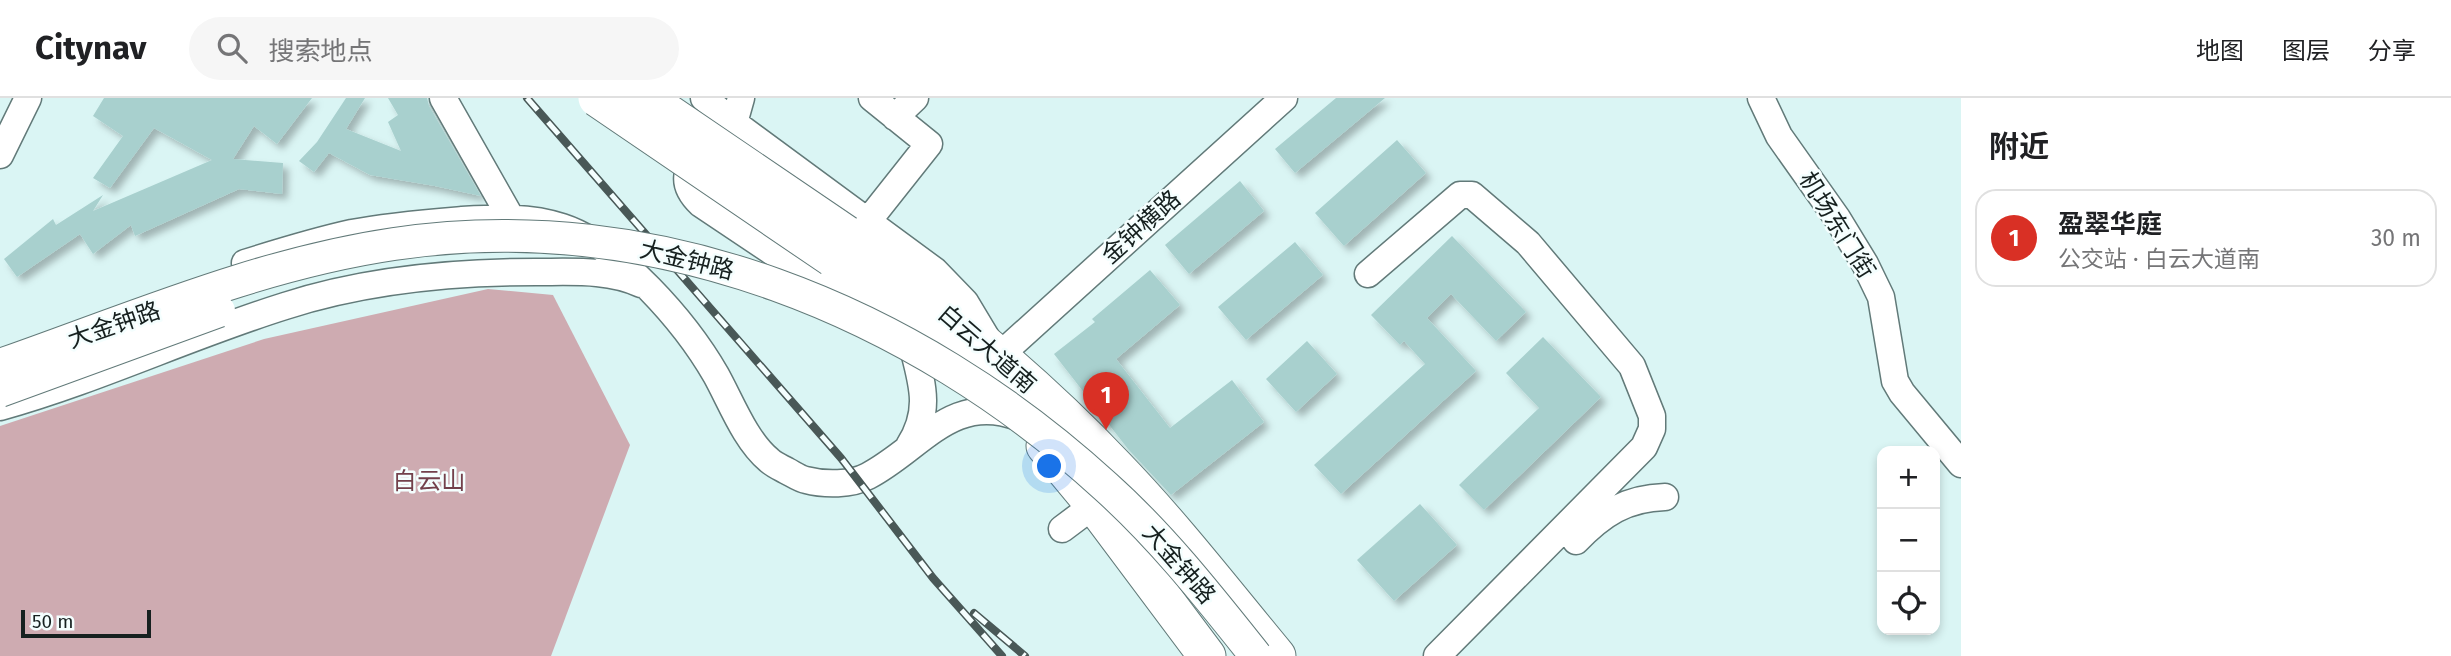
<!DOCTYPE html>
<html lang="zh">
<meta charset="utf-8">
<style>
:root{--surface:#fff;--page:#f6f6f6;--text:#202124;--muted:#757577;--line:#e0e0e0;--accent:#d93025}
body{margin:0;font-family:"Fira Sans","Noto Sans SC",sans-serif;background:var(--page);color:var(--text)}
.controls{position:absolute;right:21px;bottom:21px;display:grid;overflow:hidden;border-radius:14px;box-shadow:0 4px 10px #0003}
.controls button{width:63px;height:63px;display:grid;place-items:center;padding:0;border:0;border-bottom:2px solid var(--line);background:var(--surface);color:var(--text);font:35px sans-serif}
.scale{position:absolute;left:21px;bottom:18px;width:130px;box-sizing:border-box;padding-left:7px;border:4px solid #16201f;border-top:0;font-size:19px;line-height:24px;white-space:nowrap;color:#16201f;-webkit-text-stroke:5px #f4fefe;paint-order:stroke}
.you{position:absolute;left:1050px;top:369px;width:24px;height:24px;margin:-18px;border:5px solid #fff;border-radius:50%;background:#1a73e8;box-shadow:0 0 0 10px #1a73e833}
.badge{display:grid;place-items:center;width:46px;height:46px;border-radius:50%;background:var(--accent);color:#fff;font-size:23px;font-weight:700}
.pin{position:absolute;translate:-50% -58px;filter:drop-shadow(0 2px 4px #0008)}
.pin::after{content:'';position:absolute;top:37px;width:24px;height:21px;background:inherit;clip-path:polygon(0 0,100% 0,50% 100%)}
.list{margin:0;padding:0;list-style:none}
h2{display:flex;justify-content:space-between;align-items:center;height:91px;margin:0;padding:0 28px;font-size:30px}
h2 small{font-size:23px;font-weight:400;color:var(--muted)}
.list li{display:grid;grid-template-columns:46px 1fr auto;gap:21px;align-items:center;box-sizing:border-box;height:98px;margin:0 14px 14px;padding:0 14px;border:2px solid var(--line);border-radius:21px}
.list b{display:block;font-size:26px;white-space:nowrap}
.list p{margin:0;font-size:23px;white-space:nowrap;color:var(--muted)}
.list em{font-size:23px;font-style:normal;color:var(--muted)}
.icon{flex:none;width:38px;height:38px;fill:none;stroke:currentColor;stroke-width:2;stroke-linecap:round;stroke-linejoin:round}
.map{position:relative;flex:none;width:1961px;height:558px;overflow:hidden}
header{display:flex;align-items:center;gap:42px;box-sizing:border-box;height:98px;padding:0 35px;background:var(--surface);border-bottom:2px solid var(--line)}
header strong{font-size:33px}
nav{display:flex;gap:38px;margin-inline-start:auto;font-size:24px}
.search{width:490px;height:63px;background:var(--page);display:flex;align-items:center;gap:18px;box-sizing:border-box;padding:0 24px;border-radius:38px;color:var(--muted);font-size:26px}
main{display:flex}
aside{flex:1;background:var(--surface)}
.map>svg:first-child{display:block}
.forest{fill:#ceabb1}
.building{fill:#a8d0ce;filter:url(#shadow)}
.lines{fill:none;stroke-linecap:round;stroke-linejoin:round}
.minor-casing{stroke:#627a79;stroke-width:29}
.highway-casing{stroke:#627a79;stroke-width:39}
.minor{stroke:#fff;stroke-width:26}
.highway{stroke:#fff;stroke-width:37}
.rail-casing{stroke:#495857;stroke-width:8}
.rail{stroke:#f4fefe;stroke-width:5;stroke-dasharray:16;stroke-linecap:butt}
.major-bridge-casing{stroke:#627a79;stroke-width:34;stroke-linecap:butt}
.highway-bridge-casing{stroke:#627a79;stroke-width:39;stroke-linecap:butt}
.major-bridge{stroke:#fff;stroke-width:32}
.highway-bridge{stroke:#fff;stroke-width:37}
.labels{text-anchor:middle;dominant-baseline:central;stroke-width:5;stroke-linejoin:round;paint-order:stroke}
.street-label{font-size:24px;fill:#16201f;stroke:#f4fefe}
.park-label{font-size:24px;fill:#73404b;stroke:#f4fefe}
</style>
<header>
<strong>Citynav</strong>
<div class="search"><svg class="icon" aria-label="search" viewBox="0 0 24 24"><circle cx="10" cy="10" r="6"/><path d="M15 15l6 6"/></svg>搜索地点</div>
<nav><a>地图</a><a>图层</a><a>分享</a></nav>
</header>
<main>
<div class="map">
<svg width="1961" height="558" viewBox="0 0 1961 558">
<defs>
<filter id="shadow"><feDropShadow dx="5.5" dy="5.5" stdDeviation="3.5" flood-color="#0004"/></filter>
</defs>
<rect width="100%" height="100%" fill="#daf5f4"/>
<!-- forest -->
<path class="forest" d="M488,191l65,6 77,150 -79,211h-551v-230l264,-87z"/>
<!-- building -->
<path class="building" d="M104,0h208l-35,46 -23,-18 -21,33 50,4 -1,31 -43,-5 -104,47 -4,-11 -38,29 -13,-20 -63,43 -13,-18 49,-40 3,6 47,-30 -10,16 119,-51 -58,-32 -44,60 -17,-10 30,-42 -30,-20z
M346,0h19l-19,31 55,22 -13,-29 10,-7 -10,-17h39l2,8 52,90 -46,-10 -65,-11 -41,-22 -15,19 -15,-11 18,-19z
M1336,0h49l-90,75 -20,-24z
M1397,42l29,33 -82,73 -29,-33z
M1240,83l24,30 -75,63 -24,-29z
M1452,138l74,76 -30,29 -45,-47 -24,24 49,53 -135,123 -27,-29 111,-101 -21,-23 -4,4 -29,-30z
M1295,144l28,33 -77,65 -28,-33z
M1150,172l30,35 -64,54 54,69 62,-48 32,42 -93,73 -43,-46 -74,-95 41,-32 -3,-3z
M1543,239l58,60 -117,113 -25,-25 80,-77 -33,-35z
M1307,243l30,33 -41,38 -30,-33z
M1420,406l37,41 -63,56 -37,-41z"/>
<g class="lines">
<!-- minor casing -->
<g class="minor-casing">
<path id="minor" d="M443,0l68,120
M704,0l30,25 201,148 30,31 33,55 286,-259
M1761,0l18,38 58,82 28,46 16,33 14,84 7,12 59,71
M895,19l20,-19
M734,25l7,-25
M699,51c-13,23 -19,35 2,55l160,107
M0,57l28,-57
M868,123l61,-77 -57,-46
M245,165c35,-11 71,-22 107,-30 36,-7 74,-10 110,-13 34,-2 68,-4 100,7 58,19 124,96 154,148 15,27 29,65 53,85 5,5 13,8 18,11 6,3 13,8 19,9 19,5 45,5 62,-4 52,-27 84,-84 150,-59
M1368,176l92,-79h12l56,48 104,123 20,50v13l-8,18 -207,209
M0,309c97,-27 189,-71 285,-101 80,-26 167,-34 251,-34 35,0 73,-3 105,12
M909,348c23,-36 13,-63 3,-102
M1062,431l32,-24
M1576,443c26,-27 50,-43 89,-44"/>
</g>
<!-- highway casing -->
<g class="highway-casing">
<path id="highway" d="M846,136c94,71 188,146 269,232 58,60 109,126 162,190
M832,160l73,57 75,65
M1045,348l49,59 113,151"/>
</g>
<!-- minor -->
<use href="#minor" class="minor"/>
<!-- highway -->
<use href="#highway" class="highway"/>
<!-- rail casing -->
<g class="rail-casing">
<path id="rail" d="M527,0l314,360 92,120 69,78
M974,515l51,43"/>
</g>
<!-- rail -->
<use href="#rail" class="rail"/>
<!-- major-bridge casing -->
<g class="major-bridge-casing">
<path id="major-bridge" d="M0,267c129,-45 258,-101 394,-121 261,-39 520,67 711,242 57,51 104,111 151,170
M0,293l219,-80"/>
</g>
<!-- highway-bridge casing -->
<g class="highway-bridge-casing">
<path id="highway-bridge" d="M597,0l235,160
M646,0l200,136"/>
</g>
<!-- major-bridge -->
<use href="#major-bridge" class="major-bridge"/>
<!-- highway-bridge -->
<use href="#highway-bridge" class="highway-bridge"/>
</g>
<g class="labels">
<!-- street labels -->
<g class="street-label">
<text transform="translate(1837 127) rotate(58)">机场东门街</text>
<text transform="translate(1141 129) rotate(-42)">金钟横路</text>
<text transform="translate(687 162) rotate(14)">大金钟路</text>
<text transform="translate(114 227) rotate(-19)">大金钟路</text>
<text transform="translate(987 251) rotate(41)">白云大道南</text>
<text transform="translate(1179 466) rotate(49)">大金钟路</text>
</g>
<!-- park labels -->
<g class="park-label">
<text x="429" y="383">白云山</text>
</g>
</g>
</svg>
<div class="controls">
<button>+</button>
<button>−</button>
<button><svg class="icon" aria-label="locate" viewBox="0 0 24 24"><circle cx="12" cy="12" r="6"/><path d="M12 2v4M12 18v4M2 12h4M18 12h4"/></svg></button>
</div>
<div class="scale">50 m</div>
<div class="you"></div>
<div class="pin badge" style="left:1106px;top:332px">1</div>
</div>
<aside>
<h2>附近<small></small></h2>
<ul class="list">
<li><span class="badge">1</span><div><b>盈翠华庭</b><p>公交站 · 白云大道南</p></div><em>30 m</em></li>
</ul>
</aside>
</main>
